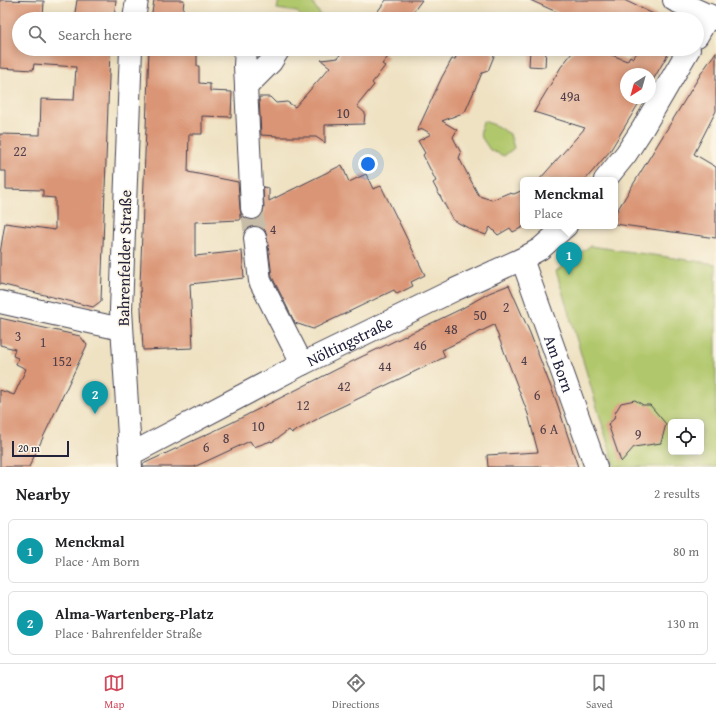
<!DOCTYPE html>
<meta charset="utf-8">
<style>
:root{--surface:#fff;--page:#f2f2f2;--text:#202124;--muted:#757577;--line:#e0e0e0;--accent:#d1495b}
body{margin:0;font-family:"Gentium Book Plus",serif;background:var(--page);color:var(--text)}
.controls{position:absolute;right:12px;bottom:12px;display:grid;overflow:hidden;border-radius:6px;box-shadow:0 2px 10px #0003}
.controls button{width:36px;height:36px;display:grid;place-items:center;padding:0;border:0;border-bottom:1px solid var(--line);background:var(--surface);color:var(--text);font:20px sans-serif}
.compass{position:absolute;left:620px;top:68px;width:36px;height:36px;border-radius:50%;background:var(--surface);box-shadow:0 2px 10px #0003;rotate:217deg}
.scale{position:absolute;left:12px;bottom:10px;width:57px;box-sizing:border-box;padding-left:4px;border:2px solid #22223b;border-top:0;font-size:11px;line-height:14px;white-space:nowrap;color:#22223b;-webkit-text-stroke:3px #fcf5e5;paint-order:stroke}
.you{position:absolute;left:368px;top:164px;width:14px;height:14px;margin:-10px;border:3px solid #fff;border-radius:50%;background:#1a73e8;box-shadow:0 0 0 6px #1a73e833}
.badge{display:grid;place-items:center;width:26px;height:26px;border-radius:50%;background:var(--accent);color:#fff;font-size:13px;font-weight:700}
.pin{position:absolute;translate:-50% -33px;filter:drop-shadow(0 1px 2px #0008)}
.pin::after{content:'';position:absolute;top:21px;width:14px;height:12px;background:inherit;clip-path:polygon(0 0,100% 0,50% 100%)}
.popup{position:absolute;left:520px;top:177px;width:98px;height:52px;box-sizing:border-box;display:grid;place-content:center;border-radius:6px;background:var(--surface);filter:drop-shadow(0 1px 3px #0005);font-size:13px;white-space:nowrap;color:var(--muted)}
.popup b{font-size:15px;color:var(--text)}
.popup::after{content:'';position:absolute;left:50%;top:100%;margin-left:-8px;border:8px solid transparent;border-top-color:var(--surface)}
.list{margin:0;padding:0;list-style:none}
h2{display:flex;justify-content:space-between;align-items:center;height:52px;margin:0;padding:0 16px;font-size:17px}
h2 small{font-size:13px;font-weight:400;color:var(--muted)}
.list li{display:grid;grid-template-columns:26px 1fr auto;gap:12px;align-items:center;box-sizing:border-box;height:64px;margin:0 8px 8px;padding:0 8px;border:1px solid var(--line);border-radius:6px}
.list b{display:block;font-size:15px;white-space:nowrap}
.list p{margin:0;font-size:13px;white-space:nowrap;color:var(--muted)}
.list em{font-size:13px;font-style:normal;color:var(--muted)}
.icon{flex:none;width:22px;height:22px;fill:none;stroke:currentColor;stroke-width:2;stroke-linecap:round;stroke-linejoin:round}
.map{position:relative;flex:none;width:716px;height:467px;overflow:hidden}
.search{position:absolute;background:var(--surface);box-shadow:0 2px 10px #0003;left:12px;right:12px;top:12px;height:44px;display:flex;align-items:center;gap:10px;box-sizing:border-box;padding:0 14px;border-radius:22px;color:var(--muted);font-size:15px}
.sheet{height:196px;background:var(--surface)}
nav{display:flex;justify-content:space-around;align-items:center;box-sizing:border-box;height:56px;border-top:1px solid var(--line);background:var(--surface);font-size:11px;color:var(--muted)}
nav a{display:grid;justify-items:center;gap:2px}
nav .on{color:var(--accent)}
.map>svg:first-child{display:block}
.green{fill:#b1c76c;stroke:#6a7454;fill-rule:evenodd}
.building{fill:#da9576}
.lines{fill:none;stroke-linecap:round;stroke-linejoin:round}
.minor-tunnel{stroke:#c6bca8;stroke-width:22;stroke-dasharray:22 11;stroke-linecap:butt}
.minor-casing{stroke:#413f4f;stroke-width:24}
.minor{stroke:#fff;stroke-width:22}
.labels{text-anchor:middle;dominant-baseline:central;stroke-width:3;stroke-linejoin:round;paint-order:stroke}
.number-label{font-size:14px;fill:#503f4a}
.street-label{font-size:16px;fill:#22223b;stroke:#fcf5e5}
</style>
<div class="map">
<svg width="716" height="467" viewBox="0 0 716 467">
<rect width="100%" height="100%" fill="#fcf5e5"/>
<filter id="ink" filterUnits="userSpaceOnUse"><feTurbulence type="fractalNoise" baseFrequency=".025" numOctaves="2"/><feDisplacementMap in="SourceGraphic" scale="8" xChannelSelector="R" yChannelSelector="G"/><feConvolveMatrix kernelMatrix="1 2 1 2 8 2 1 2 1" color-interpolation-filters="sRGB"/></filter>
<filter id="wash" filterUnits="userSpaceOnUse"><feTurbulence type="fractalNoise" baseFrequency=".012" numOctaves="4" result="noise"/><feDisplacementMap in="SourceGraphic" scale="16" xChannelSelector="R" yChannelSelector="G"/><feGaussianBlur stdDeviation="0.9" result="paint"/><feColorMatrix in="noise" values="0 0 0 0 0 0 0 0 0 0 0 0 0 0 0 0 0 1.4 0 .05"/><feComposite in="paint" operator="in"/></filter>
<g filter="url(#wash)">
<rect width="100%" height="100%" fill="#efe2c3"/>
<!-- green -->
<path class="green" d="M279,0h32l12,19h-19l-7,-7 -20,-3z
M483,121l12,4 15,9 4,14 -10,8 -14,-6 -10,-15z
M590,246l126,18v203h-101l-59,-196zM671,422h30v30h-30z"/>
<g id="blocks">
<!-- building -->
<path class="building" d="M0,0l44,1 -1,18h-24v30h91l-9,252 -8,6 -93,-23v-31l5,-30 50,7v-32l-12,-1v-7l-37,-1v-18h-6v-37l40,1 1,-36 33,1 2,-33 -42,-3 -1,6 -33,-2z
M77,0h39l-2,19h-40z
M154,0h30l-2,19h-31z
M386,0h36l-14,19h-36z
M530,0h94l40,19h-92z
M149,49h48v17h2v17l11,1v7l22,1 -1,25 -29,-1v18h-13l-1,38 50,10 2,27 1,5 5,5 6,1 6,-1 5,-6 1,-6 -1,-20 6,1v13l73,-36 7,17 17,-8 7,15 8,-3 44,89 -14,7 2,4 -16,8 -3,-4 -81,39 -18,-6 -23,-46 -5,-40 -2,-7 -5,-4h-6l-7,3 -7,-15v6l-45,2v34l47,-5 2,27 -54,6 3,64 -50,2 -3,-64z
M343,49h35l10,8 -6,7 3,2 -13,17 2,2 -17,21 8,7 -1,11 -39,1v18l-9,-6h-39v-1l-16,-1 -2,-38h11l6,6 11,-1 8,5 35,-40 -9,-7 17,-2z
M459,49h32l3,7 -6,15 -6,2 -17,39 -23,9 15,9 -4,7 8,16 -2,5 20,38 13,4 16,-7 6,1 9,-4v37l-10,5 -3,-4 -12,7 -8,-8 -4,8 -14,-5 -19,-10 -20,-37 3,-2 -13,-26 2,-2 -7,-12 13,-7 -8,-5 -6,2 25,-54 10,-18h3z
M530,49h16l-1,18 -16,-1z
M575,49h22l30,12 3,-5 3,2 7,-9h31l-21,36v-11h-24v24h16l-32,53 -25,29h-46l46,-52 -51,-16 27,-45z
M716,52v59l-22,43 22,13v71l-101,-14v-10l87,-142z
M509,285l21,48 27,70 21,64h-90l-1,-12 51,-3 -10,-38 -34,-89 -52,25 3,7 -125,60 -1,1 -27,15 -3,-3 -17,12 -1,-1 -17,6 -4,-6 -56,26h-51v-3l88,-41 126,-64 104,-50 28,-16z
M0,318l80,18 7,9 -58,122h-29v-77l14,5 12,-26 -10,-5 2,-6 -5,-2 2,-7 -15,-4z
M635,400l8,5h7l16,19 -5,19 -27,4 -13,15 -13,-38 6,-5 1,-6 6,-10z"/>
</g>
</g>
<g filter="url(#ink)">
<use href="#blocks" fill-opacity="0" stroke="#413f4f" stroke-width="1"/>
<g class="lines">
<!-- minor-tunnel -->
<path class="minor-tunnel" d="M252,208l3,30"/>
<!-- minor casing -->
<g class="minor-casing">
<g id="minor">
<path d="M674,0l42,19"/>
<path d="M134,19l3,-19"/>
<path d="M697,36l12,-21"/>
<path d="M131,49l-10,261 10,157"/>
<path d="M246,49l-1,17 7,142"/>
<path d="M246,87l25,-25 8,-13"/>
<path d="M605,180l21,-26 17,-26 46,-79"/>
<path d="M255,238l5,43 42,83"/>
<path id="s1" d="M522,259l74,208"/>
<path d="M0,302l121,27"/>
<path id="s2" d="M131,454l171,-90 152,-74 68,-31 18,-10 26,-23"/>
</g>
</g>
<!-- minor -->
<use href="#minor" class="minor"/>
</g>
</g>
<g class="labels">
<!-- number labels -->
<g class="number-label">
<text x="570" y="96">49a</text>
<text x="343" y="113">10</text>
<text x="20" y="151">22</text>
<text x="273" y="229">4</text>
<text x="506" y="307">2</text>
<text x="480" y="315">50</text>
<text x="451" y="329">48</text>
<text x="18" y="336">3</text>
<text x="43" y="342">1</text>
<text x="420" y="345">46</text>
<text x="524" y="360">4</text>
<text x="62" y="361">152</text>
<text x="385" y="366">44</text>
<text x="344" y="386">42</text>
<text x="537" y="395">6</text>
<text x="303" y="405">12</text>
<text x="258" y="426">10</text>
<text x="549" y="429">6 A</text>
<text x="638" y="434">9</text>
<text x="226" y="438">8</text>
<text x="206" y="447">6</text>
</g>
<!-- street labels -->
<g class="street-label">
<text transform="translate(124 258) rotate(-89)">Bahrenfelder Straße</text>
<text stroke="none"><textPath href="#s2" startOffset="246">Nöltingstraße</textPath></text>
<text stroke="none"><textPath href="#s1" startOffset="111">Am Born</textPath></text>
</g>
</g>
</svg>
<div class="controls">
<button><svg class="icon" aria-label="locate" viewBox="0 0 24 24"><circle cx="12" cy="12" r="6"/><path d="M12 2v4M12 18v4M2 12h4M18 12h4"/></svg></button>
</div>
<svg class="compass" viewBox="-18 -18 36 36"><path d="M0-13l5 13h-10z" fill="#e53935"/><path d="M0 13l5-13h-10z" fill="#757577"/></svg>
<div class="scale">20 m</div>
<div class="you"></div>
<div class="pin badge" style="left:569px;top:275px;background:#0f9aa8">1</div>
<div class="popup"><b>Menckmal</b>Place</div>
<div class="pin badge" style="left:95px;top:414px;background:#0f9aa8">2</div>
<div class="search"><svg class="icon" aria-label="search" viewBox="0 0 24 24"><circle cx="10" cy="10" r="6"/><path d="M15 15l6 6"/></svg>Search here</div>
</div>
<section class="sheet">
<h2>Nearby<small>2 results</small></h2>
<ul class="list">
<li><span class="badge" style="background:#0f9aa8">1</span><div><b>Menckmal</b><p>Place · Am Born</p></div><em>80 m</em></li>
<li><span class="badge" style="background:#0f9aa8">2</span><div><b>Alma-Wartenberg-Platz</b><p>Place · Bahrenfelder Straße</p></div><em>130 m</em></li>
</ul>
</section>
<nav>
<a class="on"><svg class="icon" aria-label="map" viewBox="0 0 24 24"><path d="M3 6l6-2 6 2 6-2v14l-6 2-6-2-6 2zM9 4v14M15 6v14"/></svg>Map</a>
<a><svg class="icon" aria-label="directions" viewBox="0 0 24 24"><path d="M12 3l9 9-9 9-9-9zM9 14v-3h6M13 9l2 2-2 2"/></svg>Directions</a>
<a><svg class="icon" aria-label="saved" viewBox="0 0 24 24"><path d="M7 4h10v16l-5-4-5 4z"/></svg>Saved</a>
</nav>
